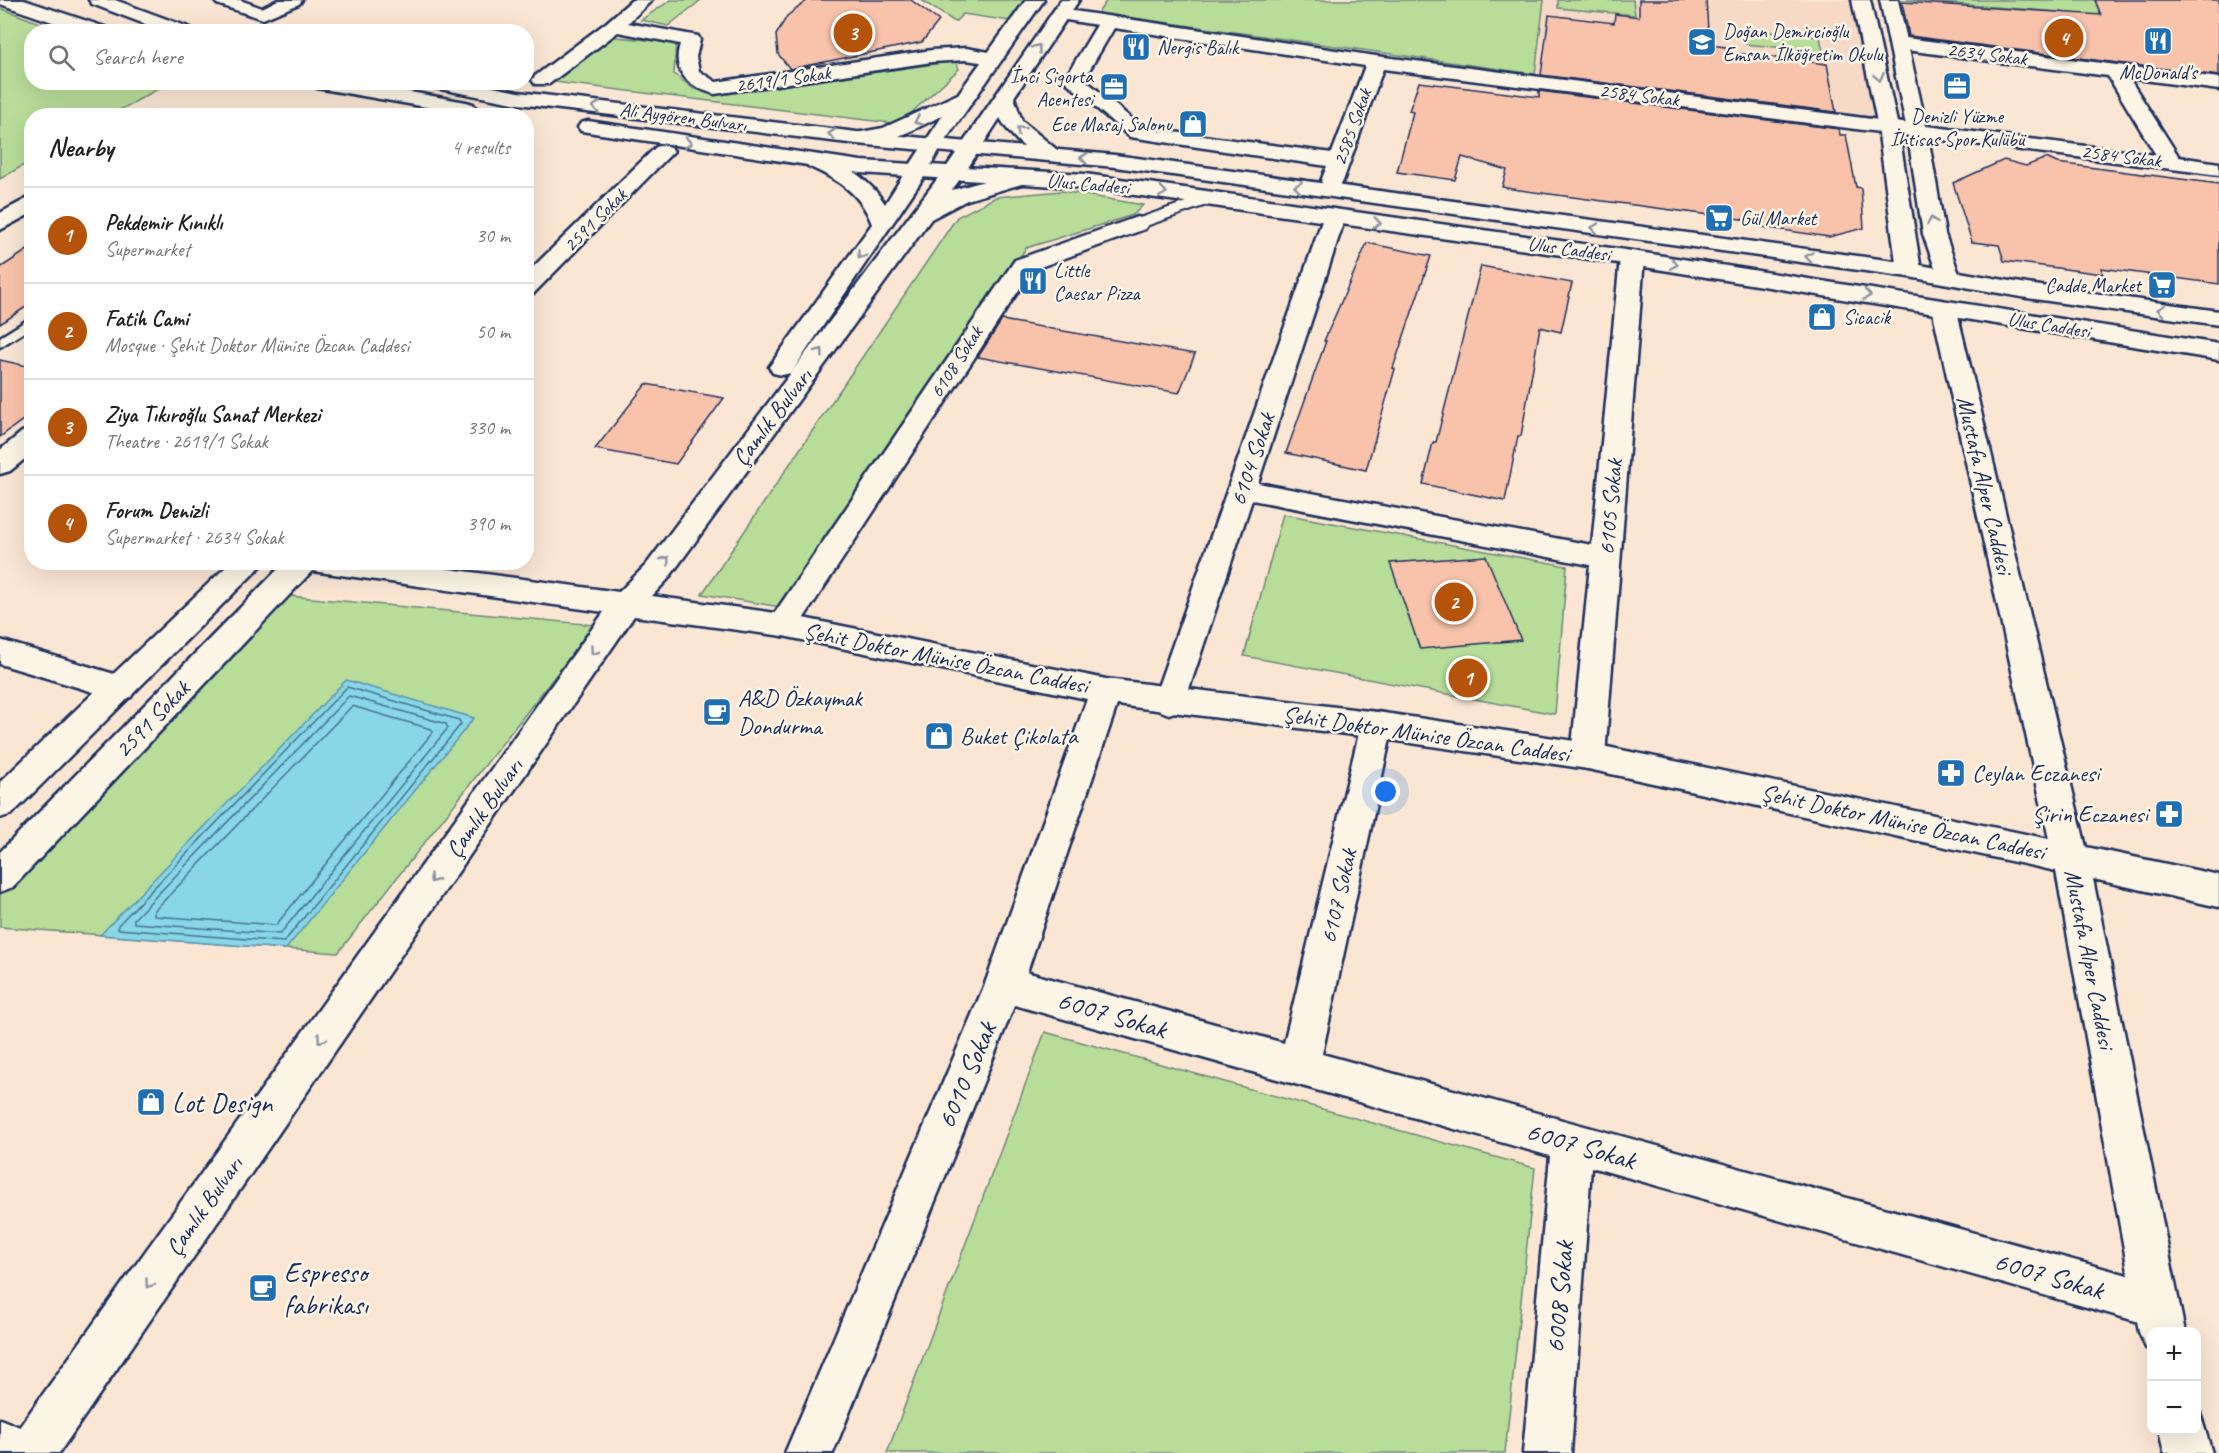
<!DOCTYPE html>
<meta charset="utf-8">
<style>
:root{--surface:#fff;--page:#f6f6f6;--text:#202124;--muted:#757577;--line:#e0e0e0;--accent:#b45309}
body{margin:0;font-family:Caveat,sans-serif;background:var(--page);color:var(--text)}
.controls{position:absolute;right:18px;bottom:18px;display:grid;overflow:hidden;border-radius:12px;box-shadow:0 6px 24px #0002}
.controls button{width:54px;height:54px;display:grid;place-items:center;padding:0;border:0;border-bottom:2px solid var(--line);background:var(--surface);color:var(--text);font:30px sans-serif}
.you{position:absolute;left:1386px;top:792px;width:21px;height:21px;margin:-15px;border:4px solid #fff;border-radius:50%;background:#1a73e8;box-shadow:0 0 0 9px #1a73e833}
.badge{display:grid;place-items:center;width:39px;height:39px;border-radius:50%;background:var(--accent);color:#fff;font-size:20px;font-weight:700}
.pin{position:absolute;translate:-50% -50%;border:3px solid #fff;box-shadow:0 2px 6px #0006}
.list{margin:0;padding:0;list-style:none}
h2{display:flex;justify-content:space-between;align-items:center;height:78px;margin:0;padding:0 24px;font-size:26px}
h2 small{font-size:20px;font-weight:400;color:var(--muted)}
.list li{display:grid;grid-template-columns:39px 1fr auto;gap:18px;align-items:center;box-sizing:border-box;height:96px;padding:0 24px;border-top:2px solid var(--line)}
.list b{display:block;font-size:22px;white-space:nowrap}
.list p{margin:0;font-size:20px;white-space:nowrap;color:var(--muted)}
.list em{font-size:20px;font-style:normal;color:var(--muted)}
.icon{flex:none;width:33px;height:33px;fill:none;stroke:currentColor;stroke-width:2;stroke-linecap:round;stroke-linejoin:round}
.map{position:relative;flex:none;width:2219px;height:1453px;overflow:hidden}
.search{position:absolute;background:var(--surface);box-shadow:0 6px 24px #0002;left:24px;top:24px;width:510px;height:66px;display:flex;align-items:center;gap:15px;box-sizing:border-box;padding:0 21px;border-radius:24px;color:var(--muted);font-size:22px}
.panel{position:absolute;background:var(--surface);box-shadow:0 6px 24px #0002;left:24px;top:108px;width:510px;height:462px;border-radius:24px}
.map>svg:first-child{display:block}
.built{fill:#f6d9c6}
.green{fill:#b8dd99;stroke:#6a867c;stroke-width:1.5}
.water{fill:#88d6e6;stroke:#5c93b0;stroke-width:1.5}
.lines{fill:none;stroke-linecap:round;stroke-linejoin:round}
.shore{stroke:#477294;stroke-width:1.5}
.building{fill:#f9c3ab;stroke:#1b2f5e;stroke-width:1.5}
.service-casing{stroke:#1b2f5e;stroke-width:5}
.pedestrian-casing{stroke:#1b2f5e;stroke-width:4}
.minor-casing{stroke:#1b2f5e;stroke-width:5}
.tertiary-casing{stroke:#1b2f5e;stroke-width:5}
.secondary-casing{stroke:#1b2f5e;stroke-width:5}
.primary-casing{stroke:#1b2f5e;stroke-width:5}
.service{fill:#fcf5e5;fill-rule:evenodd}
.pedestrian{fill:#fcf5e5;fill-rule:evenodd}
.minor{fill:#fcf5e5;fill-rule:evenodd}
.tertiary{fill:#fcf5e5;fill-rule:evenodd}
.secondary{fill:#fcf5e5;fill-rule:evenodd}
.primary{fill:#fcf5e5;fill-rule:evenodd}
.oneway{stroke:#8c92a2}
.labels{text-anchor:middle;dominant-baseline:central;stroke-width:5;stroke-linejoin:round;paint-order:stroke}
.far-poi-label{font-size:20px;fill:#1b2f5e;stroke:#fcf5e5;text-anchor:start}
.far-street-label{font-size:20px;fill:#1b2f5e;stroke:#fcf5e5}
.street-label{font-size:24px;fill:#1b2f5e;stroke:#fcf5e5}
.poi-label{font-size:24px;fill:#1b2f5e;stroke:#fcf5e5;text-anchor:start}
.near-street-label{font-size:28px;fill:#1b2f5e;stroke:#fcf5e5}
.near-poi-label{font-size:28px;fill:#1b2f5e;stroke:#fcf5e5;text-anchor:start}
</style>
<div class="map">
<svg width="2219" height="1453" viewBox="0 0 2219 1453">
<rect width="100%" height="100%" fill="#fbe6d4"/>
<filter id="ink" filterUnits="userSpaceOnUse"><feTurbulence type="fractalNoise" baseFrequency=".0167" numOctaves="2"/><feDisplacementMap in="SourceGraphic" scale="12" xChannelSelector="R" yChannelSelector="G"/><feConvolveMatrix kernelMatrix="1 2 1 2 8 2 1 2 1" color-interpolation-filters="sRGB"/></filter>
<g filter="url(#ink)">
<!-- built -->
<path class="built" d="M1544,0h313l20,117 -342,-43z"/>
<!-- green -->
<path class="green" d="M671,0h30l-33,26 -27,-6z
M921,0h104l-15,21 -47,-7 -8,8z
M1107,0h437l-9,74 -437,-61z
M1558,0h75l2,15 -77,-7z
M1902,0h193l7,18 -41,-6z
M0,8l61,23 -29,1v50l137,1 -58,32 -79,1 -1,45 -31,18z
M1743,29l77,8 3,15 -78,-8z
M607,36l69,7 -2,31 20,15 34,4 228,-32 3,8 -60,55 -345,-42z
M1062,191l81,14 -10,10 -107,33 -240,360 -84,-14 255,-377 39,-20z
M1283,514l284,52 -12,148 -311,-58z
M279,595l316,30 -257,328 -338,-26v-58z
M1045,1032l490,136 -30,285h-618z"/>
<!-- water -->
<path class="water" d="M346,680l128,38 -188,231 -186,-14z"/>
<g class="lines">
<!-- shore -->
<path class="shore" d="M347,687l112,33 2,4 -177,218 -166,-13v-4z
M349,696l97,28 2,4 -168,206 -146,-11v-4z
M352,706l79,23 2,3 -157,193 -122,-9v-5z"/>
</g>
<!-- building -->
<path class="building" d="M808,0h103l28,21 -17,21 -132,27 -12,-15 -2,-19 11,-19z
M1639,0h67l3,45 17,2v5l101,12 9,48 -295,-37 8,-60 65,8 1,-9 24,3z
M2095,0h124v76l-310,-40 -7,-34 199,13z
M1419,82l120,15v-6l300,38 1,6h6l10,52 5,1 3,40 -35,9 -73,-11v-5l-244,-32 -10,-2 5,-17 -45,-13 -7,23 -58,-8 16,-60 -4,-1z
M2046,158l11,5 162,21v100l-118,-16 2,6 -99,-13 -5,-16 -27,-3 -19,-59 51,-23 22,6z
M1367,243l64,13 -38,112 2,1 -29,101 -80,-17 40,-112h-2z
M32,247v56l-32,21v-56z
M1481,266l91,17 -11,49 -21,-5 -19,109h-3l-13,65 -82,-17 10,-42h3z
M1002,320l67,12 126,22 -16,39 -201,-36z
M0,360l32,7v46l-32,24z
M646,384l78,14 -48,66 -81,-15z
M1486,556l35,84 -101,9 -30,-86z"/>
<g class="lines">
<!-- service casing -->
<g class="service-casing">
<path id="service" d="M32,317v10l-32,20v-10z"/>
</g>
<!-- pedestrian casing -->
<g class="pedestrian-casing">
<path id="pedestrian" d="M1209,194l6,2 2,3 -2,3 -72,25 -6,2 -8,-5 2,-3z"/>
</g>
<!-- minor casing -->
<g class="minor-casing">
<path id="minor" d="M214,0h26l22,8 16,-8h24l-3,4 -36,15 -46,-15z
M632,0h20l-24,23 70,13 2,4 -4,17 3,14 17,11 216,-32 34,-2 35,6 3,4 -10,6 -28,-4 -34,2 -217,32c-26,-7 -44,-22 -35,-50l-62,-12 -69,52h-14l-3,-4 3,-4 72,-54z
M1060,9l316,47 780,99 -48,-79 -210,-27 -9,-6 9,-6 321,41v12l-90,-12 50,79 40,6v12l-836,-106 -40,112 -3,5h-16l-3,-5 6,-15 -197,-29 -66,-57 33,-55 -43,-7 -3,-4zM1114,28l251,38 -33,87 -189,-25 -59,-49z
M32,196v17l-32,17v-17z
M1334,211l8,2 3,5 -87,265 334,62 28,-287 4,-5h16l4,5 -39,498 -5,10 -12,3 -12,-3 -5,-10 19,-191 -338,-65 -67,201 -5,9 -11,4 -11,-4 -5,-9 170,-483 3,-5z
M1137,217l8,2 3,5 -3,5 -113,41 -238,363 -11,3 -11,-3 -4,-8 4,-8 243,-357z
M32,429v24l-22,18 -10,3v-24l22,-18z
M0,640l131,39 5,9 -5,9 -11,3 -120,-36z
M1377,712l12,4 4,9 -71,329 835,229 16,6 6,16 -6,16 -16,6 -566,-160 -20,286h-48l27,-297 -546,-154 -14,-6 -5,-12 5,-12 14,-6 280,77 77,-318 4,-9z
M0,1419l42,17 7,17h-49z"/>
</g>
<!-- tertiary casing -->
<g class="tertiary-casing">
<path id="tertiary" d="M663,145l7,2 4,4 -4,4 -136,138 -8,2v-21l130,-127z
M816,155c27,6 54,25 69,49l24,-38h16l3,5 -137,202 -9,2 -9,-2 -4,-6 103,-143c-11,-31 -35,-45 -64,-58l-3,-5 3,-5z
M952,169l8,1 3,5 -11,15 65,-18 8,1 3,5 -3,5 -58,17 -36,19 -263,360 -16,17 131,18 323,65 271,33 211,31 461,96 -117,-531 3,-5 9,-2 9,2 3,5 130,539 133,28v32l-126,-28 92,453h-33v18l-6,-2 -7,-16 -83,-461 -468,-102 -211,-31 -260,-33 -94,279 -190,469h-48l200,-469 102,-285 -304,-63 -149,-20 -575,837h-53l7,-17 591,-824 -292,-41 -299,316 -13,5v-40l285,-290h113l221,30 27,-27 298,-395z
M231,562h34l-253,252 -12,4v-36z
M2196,1412l4,1 12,40h-48l-5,-23h37z"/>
</g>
<!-- secondary casing -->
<g class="secondary-casing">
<path id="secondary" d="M1026,0h18l-102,145 -17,31h-16l-3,-5 37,-56c-27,13 -62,35 -93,27l-3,-4 3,-4 33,-6 75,-34z
M1061,0h18l-65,97 8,24 40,33 -4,4c-22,6 -48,-22 -58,-40l-40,62h-16l-3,-5z
M1852,0h18l28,127 23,143 -4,5h-16l-4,-5 -19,-143z
M1880,0h18l29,130 18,104 15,43 -4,5h-16l-17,-48 -16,-104z"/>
</g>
<!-- primary casing -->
<g class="primary-casing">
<path id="primary" d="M0,0h24l84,28 2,4h-29l-81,-28z
M89,0h26l76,28 2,4h-27l-74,-28z
M308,82h46l112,20 7,2 3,4 -3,4 -7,2 -149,-26z
M426,82h42l50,10 339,40 258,23 794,108 118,21 192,27v14l-192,-27 -118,-21 -794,-110 -258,-23 -339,-40 -83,-16z
M588,121l273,40 224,13 547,77 587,93v16l-587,-95 -547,-77 -224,-15 -280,-42 -3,-4 3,-4z"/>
</g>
<!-- service -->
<use href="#service" class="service"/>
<!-- pedestrian -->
<use href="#pedestrian" class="pedestrian"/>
<!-- minor -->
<use href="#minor" class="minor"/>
<!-- tertiary -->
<use href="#tertiary" class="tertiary"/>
<!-- secondary -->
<use href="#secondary" class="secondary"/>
<!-- primary -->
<use href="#primary" class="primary"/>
</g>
<!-- one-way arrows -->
<defs><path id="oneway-chevron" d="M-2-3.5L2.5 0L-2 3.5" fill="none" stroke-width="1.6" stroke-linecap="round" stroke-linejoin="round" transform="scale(1.5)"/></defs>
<g class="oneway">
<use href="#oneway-chevron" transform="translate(1037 48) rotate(-55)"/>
<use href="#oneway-chevron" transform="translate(1879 77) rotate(79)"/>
<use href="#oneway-chevron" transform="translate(596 107) rotate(-173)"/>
<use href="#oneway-chevron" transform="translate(918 121) rotate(156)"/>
<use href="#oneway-chevron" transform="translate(1020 130) rotate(-136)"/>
<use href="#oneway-chevron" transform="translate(832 134) rotate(-173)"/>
<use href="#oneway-chevron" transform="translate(688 143) rotate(8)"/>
<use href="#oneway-chevron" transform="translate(1084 158) rotate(-174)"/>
<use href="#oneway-chevron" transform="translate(1298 187) rotate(-172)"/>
<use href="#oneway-chevron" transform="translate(1163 192) rotate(8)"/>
<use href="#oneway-chevron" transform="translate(1932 221) rotate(-99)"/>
<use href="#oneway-chevron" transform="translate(1377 223) rotate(8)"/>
<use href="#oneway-chevron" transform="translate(1595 228) rotate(-172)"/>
<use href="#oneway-chevron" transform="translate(861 255) rotate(125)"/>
<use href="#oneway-chevron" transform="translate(1809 257) rotate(-172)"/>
<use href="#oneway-chevron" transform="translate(1674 264) rotate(9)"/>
<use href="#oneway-chevron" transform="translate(1867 295) rotate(9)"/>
<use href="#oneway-chevron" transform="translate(2161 310) rotate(-172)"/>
<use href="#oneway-chevron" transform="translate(820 352) rotate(-53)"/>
<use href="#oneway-chevron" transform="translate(666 560) rotate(-53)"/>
<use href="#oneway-chevron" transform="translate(594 651) rotate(125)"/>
<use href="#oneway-chevron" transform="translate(433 879) rotate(125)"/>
<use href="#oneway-chevron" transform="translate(321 1039) rotate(125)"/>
<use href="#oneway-chevron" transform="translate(149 1284) rotate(125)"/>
</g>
</g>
<!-- icons -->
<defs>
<g id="restaurant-square" transform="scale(1.5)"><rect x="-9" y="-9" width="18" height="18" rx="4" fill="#1f6fb2" stroke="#fcf5e5"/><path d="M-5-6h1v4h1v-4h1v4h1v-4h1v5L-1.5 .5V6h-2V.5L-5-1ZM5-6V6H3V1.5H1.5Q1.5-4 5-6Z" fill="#fff"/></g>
<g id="school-square" transform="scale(1.5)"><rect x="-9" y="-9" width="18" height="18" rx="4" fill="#1f6fb2" stroke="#fcf5e5"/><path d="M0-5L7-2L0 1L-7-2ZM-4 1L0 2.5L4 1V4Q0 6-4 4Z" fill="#fff"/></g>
<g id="office-square" transform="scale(1.5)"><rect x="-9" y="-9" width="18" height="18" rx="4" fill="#1f6fb2" stroke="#fcf5e5"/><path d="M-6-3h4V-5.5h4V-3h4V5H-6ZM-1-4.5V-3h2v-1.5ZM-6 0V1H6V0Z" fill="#fff"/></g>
<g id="shop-square" transform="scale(1.5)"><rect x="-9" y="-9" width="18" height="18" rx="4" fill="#1f6fb2" stroke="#fcf5e5"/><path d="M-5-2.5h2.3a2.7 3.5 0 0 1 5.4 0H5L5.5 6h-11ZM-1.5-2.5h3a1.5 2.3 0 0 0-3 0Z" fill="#fff"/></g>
<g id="supermarket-square" transform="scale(1.5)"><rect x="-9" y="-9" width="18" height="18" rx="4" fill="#1f6fb2" stroke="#fcf5e5"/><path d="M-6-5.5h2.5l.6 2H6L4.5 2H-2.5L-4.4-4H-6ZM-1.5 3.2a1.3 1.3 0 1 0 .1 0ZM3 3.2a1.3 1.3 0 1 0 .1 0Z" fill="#fff"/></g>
<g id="cafe-square" transform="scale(1.5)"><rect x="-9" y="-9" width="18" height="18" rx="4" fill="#1f6fb2" stroke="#fcf5e5"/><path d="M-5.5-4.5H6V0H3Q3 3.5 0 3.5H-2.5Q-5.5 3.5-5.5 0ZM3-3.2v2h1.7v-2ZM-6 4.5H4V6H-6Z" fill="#fff"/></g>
<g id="pharmacy-square" transform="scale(1.5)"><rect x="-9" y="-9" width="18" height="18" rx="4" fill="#1f6fb2" stroke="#fcf5e5"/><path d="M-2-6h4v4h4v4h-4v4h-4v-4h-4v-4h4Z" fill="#fff"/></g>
</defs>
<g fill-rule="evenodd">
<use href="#restaurant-square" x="2158" y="41"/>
<use href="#school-square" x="1702" y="42"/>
<use href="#restaurant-square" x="1136" y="47"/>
<use href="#office-square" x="1957" y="86"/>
<use href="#office-square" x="1114" y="87"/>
<use href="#shop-square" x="1193" y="124"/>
<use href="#supermarket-square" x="1719" y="218"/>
<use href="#restaurant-square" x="1033" y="281"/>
<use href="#supermarket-square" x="2162" y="285"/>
<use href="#shop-square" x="1822" y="317"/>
<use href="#cafe-square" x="717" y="712"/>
<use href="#shop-square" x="939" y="736"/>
<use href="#pharmacy-square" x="1951" y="773"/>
<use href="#pharmacy-square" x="2169" y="814"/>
<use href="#shop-square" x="151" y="1102"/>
<use href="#cafe-square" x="263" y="1288"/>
</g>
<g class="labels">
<!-- far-poi labels -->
<g class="far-poi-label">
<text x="1723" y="31">Doğan Demircioğlu<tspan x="1723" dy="23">Emsan İlköğretim Okulu</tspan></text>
<text x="1157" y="47">Nergis Balık</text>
<text x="2158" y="72" text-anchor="middle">McDonald's</text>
<text x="1093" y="76" text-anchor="end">İnci Sigorta<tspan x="1093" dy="23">Acentesi</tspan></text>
<text x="1957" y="116" text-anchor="middle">Denizli Yüzme<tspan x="1957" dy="23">İhtisas Spor Kulübü</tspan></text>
<text x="1172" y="124" text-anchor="end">Ece Masaj Salonu</text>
<text x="1740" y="218">Gül Market</text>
<text x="1054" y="270">Little<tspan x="1054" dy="23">Caesar Pizza</tspan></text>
<text x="2141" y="285" text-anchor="end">Cadde Market</text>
<text x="1843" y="317">Sicacik</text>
</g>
<!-- far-street labels -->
<g class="far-street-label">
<text transform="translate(1987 54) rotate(7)">2634 Sokak</text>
<text transform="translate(783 79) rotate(-8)">2619/1 Sokak</text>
<text transform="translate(1639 95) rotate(7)">2584 Sokak</text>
<text transform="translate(683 117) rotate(7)">Ali Aygören Bulvarı</text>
<text transform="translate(1352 127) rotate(-70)">2585 Sokak</text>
<text transform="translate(2121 156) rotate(7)">2584 Sokak</text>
<text transform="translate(1088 184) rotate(5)">Ulus Caddesi</text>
<text transform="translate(595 220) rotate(-45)">2591 Sokak</text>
<text transform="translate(1569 249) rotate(8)">Ulus Caddesi</text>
<text transform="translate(2049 325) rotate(9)">Ulus Caddesi</text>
<text transform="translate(956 362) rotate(-57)">6108 Sokak</text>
</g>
<!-- street labels -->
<g class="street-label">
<text transform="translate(772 417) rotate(-53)">Çamlık Bulvarı</text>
<text transform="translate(1252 459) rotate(-71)">6104 Sokak</text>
<text transform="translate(1985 485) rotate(77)">Mustafa Alper Caddesi</text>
<text transform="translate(1610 507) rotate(-85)">6105 Sokak</text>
<text transform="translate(946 658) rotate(11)">Şehit Doktor Münise Özcan Caddesi</text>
<text transform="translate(152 719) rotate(-46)">2591 Sokak</text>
<text transform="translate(1426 734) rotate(8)">Şehit Doktor Münise Özcan Caddesi</text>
<text transform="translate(484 808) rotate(-55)">Çamlık Bulvarı</text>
<text transform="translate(1903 822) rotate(12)">Şehit Doktor Münise Özcan Caddesi</text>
<text transform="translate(1338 896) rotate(-77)">6107 Sokak</text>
<text transform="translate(2090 959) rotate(79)">Mustafa Alper Caddesi</text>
<text transform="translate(204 1206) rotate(-55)">Çamlık Bulvarı</text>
</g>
<!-- poi labels -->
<g class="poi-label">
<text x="738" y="698">A&amp;D Özkaymak<tspan x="738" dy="28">Dondurma</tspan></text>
<text x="960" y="736">Buket Çikolata</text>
<text x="1972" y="773">Ceylan Eczanesi</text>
<text x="2148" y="814" text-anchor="end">Şirin Eczanesi</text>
</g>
<!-- near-street labels -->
<g class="near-street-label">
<text transform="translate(1112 1014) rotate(16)">6007 Sokak</text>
<text transform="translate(966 1075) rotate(-67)">6010 Sokak</text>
<text transform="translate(1581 1145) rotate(16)">6007 Sokak</text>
<text transform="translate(2049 1275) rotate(16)">6007 Sokak</text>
<text transform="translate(1559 1297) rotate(-85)">6008 Sokak</text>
</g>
<!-- near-poi labels -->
<g class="near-poi-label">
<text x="172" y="1102">Lot Design</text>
<text x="284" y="1272">Espresso<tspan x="284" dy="32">fabrikası</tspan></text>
</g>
</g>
</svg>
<div class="controls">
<button>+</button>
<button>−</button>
</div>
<div class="you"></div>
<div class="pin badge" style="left:1468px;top:678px">1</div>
<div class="pin badge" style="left:1454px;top:602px">2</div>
<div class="pin badge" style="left:853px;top:33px">3</div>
<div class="pin badge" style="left:2064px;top:38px">4</div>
<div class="search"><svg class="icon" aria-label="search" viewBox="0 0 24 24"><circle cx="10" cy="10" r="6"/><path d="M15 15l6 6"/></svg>Search here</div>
<section class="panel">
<h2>Nearby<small>4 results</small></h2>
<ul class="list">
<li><span class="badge">1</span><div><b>Pekdemir Kınıklı</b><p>Supermarket</p></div><em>30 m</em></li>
<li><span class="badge">2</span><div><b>Fatih Cami</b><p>Mosque · Şehit Doktor Münise Özcan Caddesi</p></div><em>50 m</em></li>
<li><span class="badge">3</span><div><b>Ziya Tıkıroğlu Sanat Merkezi</b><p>Theatre · 2619/1 Sokak</p></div><em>330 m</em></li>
<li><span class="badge">4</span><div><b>Forum Denizli</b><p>Supermarket · 2634 Sokak</p></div><em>390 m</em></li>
</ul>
</section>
</div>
